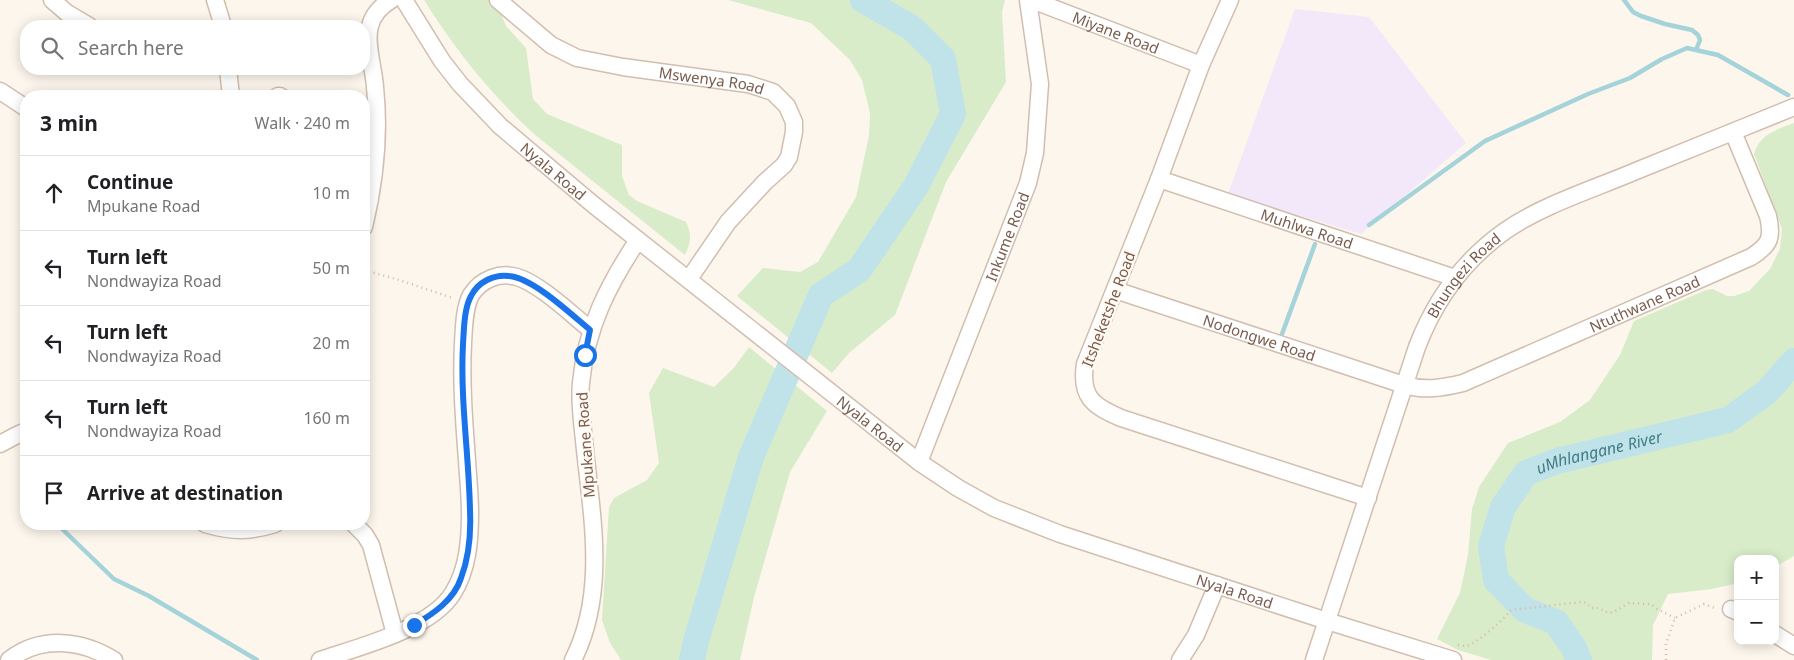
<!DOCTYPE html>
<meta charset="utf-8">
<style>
:root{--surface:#fff;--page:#f2f2f2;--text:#202124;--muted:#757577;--line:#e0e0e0}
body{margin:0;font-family:"Noto Sans",sans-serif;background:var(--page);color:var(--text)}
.controls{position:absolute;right:15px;bottom:15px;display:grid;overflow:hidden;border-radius:10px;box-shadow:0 2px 12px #0003}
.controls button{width:45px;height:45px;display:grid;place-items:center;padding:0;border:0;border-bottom:1px solid var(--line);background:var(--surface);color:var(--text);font:25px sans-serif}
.stop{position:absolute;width:15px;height:15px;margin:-11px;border:4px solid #1a73e8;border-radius:50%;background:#fff}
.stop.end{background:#1a73e8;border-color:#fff;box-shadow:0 1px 5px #0008}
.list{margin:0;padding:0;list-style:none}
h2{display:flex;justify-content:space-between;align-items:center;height:65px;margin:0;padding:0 20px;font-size:21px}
h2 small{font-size:16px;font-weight:400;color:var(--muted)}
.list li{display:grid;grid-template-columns:32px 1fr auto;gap:15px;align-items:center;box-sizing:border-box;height:75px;padding:0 20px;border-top:1px solid var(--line)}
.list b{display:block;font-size:19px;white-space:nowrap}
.list p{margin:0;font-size:16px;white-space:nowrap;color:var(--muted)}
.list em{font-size:16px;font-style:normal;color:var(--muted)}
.icon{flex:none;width:28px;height:28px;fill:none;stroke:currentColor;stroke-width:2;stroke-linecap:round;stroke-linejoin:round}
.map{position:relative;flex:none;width:1794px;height:660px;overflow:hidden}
.search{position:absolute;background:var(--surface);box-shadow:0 2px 12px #0003;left:20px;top:20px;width:350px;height:55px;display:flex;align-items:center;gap:12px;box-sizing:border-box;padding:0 18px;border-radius:20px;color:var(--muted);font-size:19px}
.panel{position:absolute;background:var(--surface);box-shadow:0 2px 12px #0003;left:20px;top:90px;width:350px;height:440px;border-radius:20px}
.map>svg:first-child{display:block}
.education{fill:#f3e8fa}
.green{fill:#d8ecc9}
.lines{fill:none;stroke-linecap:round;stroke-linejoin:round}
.stream{stroke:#a5d3da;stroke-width:4.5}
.river{stroke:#bfe3e8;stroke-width:26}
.minor-casing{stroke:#d1beb0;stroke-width:19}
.path{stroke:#d9b8a5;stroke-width:2.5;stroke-dasharray:1 4;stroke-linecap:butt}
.minor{stroke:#fff;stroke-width:16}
.route{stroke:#1a73e8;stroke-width:6}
.labels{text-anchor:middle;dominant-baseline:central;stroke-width:5;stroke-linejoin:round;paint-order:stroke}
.street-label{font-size:15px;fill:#7a5c4d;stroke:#fffaf3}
.water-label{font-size:16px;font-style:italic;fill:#437c86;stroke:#fffaf3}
</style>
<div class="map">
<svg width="1794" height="660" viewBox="0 0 1794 660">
<rect width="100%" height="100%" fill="#fdf6ec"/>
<!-- education -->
<path class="education" d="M1295,9l74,8 97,126 -105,91 -133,-40z"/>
<!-- green -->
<path class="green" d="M424,0h84l-6,16 4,10 20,22 7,51 14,15 75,31v31l7,19 8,6 49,21c6,13 5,20 -1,33l-151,-121c-43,-40 -79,-84 -110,-134z
M728,0h277l-3,12 4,70 -60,100 -51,133 -46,38 -17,20 -95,-77 26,-28 37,4 18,-10 38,-65 13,-62 1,-22 -8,-33 -12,-20 -39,-37z
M1794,123v433l-19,11v-8h-37v24l-26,6 -44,5 -15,31 -1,35h-161l-33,-10 -21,-11 23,-46 8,-38 4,-46 7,-22 29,-44 52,-21 30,-22 30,-45 14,-34 72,-31 7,-1 14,7h7l15,-5 21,-22 10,-20 2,-20 -28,-75c5,-19 23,-25 40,-31z
M749,347l78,64 -37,61 -36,125 -14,63h-119l-11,-17 -8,-23 7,-113 5,-9 33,-18 12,-17 -10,-70 14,-25 51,19 19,-18z"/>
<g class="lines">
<!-- stream -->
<path class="stream" d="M1624,0l9,12 8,4 24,8 27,6 6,5 2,5 -4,10
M1369,225l116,-84 103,-47 42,-16 32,-19 25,-11 31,7 70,40
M1282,334l33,-90
M24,469l2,4
M57,524l57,55 35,17 108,64"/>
<!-- river -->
<g class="river">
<path d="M692,660l4,-19 55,-184 70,-162 38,-25 57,-84 37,-72 -10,-55 -31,-31 -49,-28"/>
<path id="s1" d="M1579,660l-5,-12 -18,-26 -31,-12 -29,-30 -5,-34 12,-39 23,-34 31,-12 171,-41 39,-28 27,-31"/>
</g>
<!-- minor casing -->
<g class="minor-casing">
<g id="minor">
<path d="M52,0l15,13 22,13"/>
<path d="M215,0l8,26"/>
<path id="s2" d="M404,0l38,61 18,23 40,42 95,80 324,256 39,26 36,20 66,26 267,87 126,39"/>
<path id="s3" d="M498,0l53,45 26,13 46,9 125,17 25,8 14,14 7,16v10l-5,25 -5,8 -19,17 -37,40 -39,57"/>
<path id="s4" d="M1032,0l169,65"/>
<path d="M1230,0l-29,65 -42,114 -74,185c-5,33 8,42 36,54l247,80"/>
<path d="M228,69l3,27"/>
<path d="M0,91l26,17"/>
<path d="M278,96h2"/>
<path id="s5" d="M1159,179l296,99"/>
<path d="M364,227c11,-46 16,-93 11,-140 -1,-18 -10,-44 -5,-61 3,-12 11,-20 21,-26"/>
<path id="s6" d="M1115,290l289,95c21,6 38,3 59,-2l288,-126c19,-12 22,-19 17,-41l-35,-84"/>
<path d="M0,444l15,-8 11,-5"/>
<path id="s7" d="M919,462l109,-279 7,-30 5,-69 -12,-84"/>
<path d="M205,524c27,8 44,8 70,0"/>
<path d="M354,524l11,11 6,10 24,89"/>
<path d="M1731,609l7,3"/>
<path d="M1775,634l19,12"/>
<path d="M9,660c32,-25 73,-20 105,0"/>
<path d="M320,660c39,-13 111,-31 133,-67 15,-24 17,-53 17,-80 0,-18 -2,-35 -3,-53 -3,-39 -6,-78 -4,-117 1,-15 1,-35 8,-48 10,-16 29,-23 46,-18 23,7 54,37 74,53"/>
<path d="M573,660c35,-69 18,-147 11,-220 -2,-19 -5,-39 -3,-57 5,-55 27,-98 57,-143"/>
<path d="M1180,660l16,-25 21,-50"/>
<path id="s8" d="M1314,660l103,-313c18,-47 47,-87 88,-116 37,-26 89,-42 131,-60 53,-21 105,-43 158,-64"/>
</g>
</g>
<!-- path -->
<path class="path" d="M364,270l32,9 57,19
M1458,645c3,0 6,1 8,1 12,-3 37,-26 45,-36l70,-8 6,1 4,5h7l10,5 6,-1 15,-9 22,1 6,5 18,9
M1666,660v-16l9,-26 29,-14 13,5"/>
<!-- minor -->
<use href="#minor" class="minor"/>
</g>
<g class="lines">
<!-- route -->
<path class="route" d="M414,625c19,-11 40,-25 47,-47 8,-21 10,-45 9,-67 -1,-56 -10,-111 -7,-167 1,-15 1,-35 8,-48 7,-14 23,-22 38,-20 24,2 62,38 81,54l-5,25"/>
</g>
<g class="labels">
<!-- street labels -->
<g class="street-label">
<text stroke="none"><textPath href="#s4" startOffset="90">Miyane Road</textPath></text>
<text stroke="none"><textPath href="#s3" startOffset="235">Mswenya Road</textPath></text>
<text stroke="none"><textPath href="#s2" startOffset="229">Nyala Road</textPath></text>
<text stroke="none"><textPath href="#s5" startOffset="156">Muhlwa Road</textPath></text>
<text stroke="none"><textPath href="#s7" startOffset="242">Inkume Road</textPath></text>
<text stroke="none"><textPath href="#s8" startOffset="416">Bhungezi Road</textPath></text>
<text stroke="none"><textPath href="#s6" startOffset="562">Ntuthwane Road</textPath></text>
<text transform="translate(1108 309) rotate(-69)">Itsheketshe Road</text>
<text stroke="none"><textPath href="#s6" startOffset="152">Nodongwe Road</textPath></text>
<text stroke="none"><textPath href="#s2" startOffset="634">Nyala Road</textPath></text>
<text transform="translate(585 445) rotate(-94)">Mpukane Road</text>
<text stroke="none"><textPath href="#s2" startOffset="1039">Nyala Road</textPath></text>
</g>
<!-- water labels -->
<g class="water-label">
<text stroke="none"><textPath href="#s1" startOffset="312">uMhlangane River</textPath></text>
</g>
</g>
</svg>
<div class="controls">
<button>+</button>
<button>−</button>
</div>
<div class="stop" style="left:585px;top:355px"></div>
<div class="stop end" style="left:414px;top:625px"></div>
<div class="search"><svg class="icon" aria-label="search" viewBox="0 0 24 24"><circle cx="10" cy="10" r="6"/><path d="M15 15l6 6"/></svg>Search here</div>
<section class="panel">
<h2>3 min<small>Walk · 240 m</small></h2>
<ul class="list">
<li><svg class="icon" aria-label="ahead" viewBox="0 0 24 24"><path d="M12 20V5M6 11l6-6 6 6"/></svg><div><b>Continue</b><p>Mpukane Road</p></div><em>10 m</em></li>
<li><svg class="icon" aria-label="left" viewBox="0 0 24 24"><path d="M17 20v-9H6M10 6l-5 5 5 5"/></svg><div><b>Turn left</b><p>Nondwayiza Road</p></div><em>50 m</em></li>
<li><svg class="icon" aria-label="left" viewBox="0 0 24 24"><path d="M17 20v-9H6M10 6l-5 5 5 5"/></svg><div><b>Turn left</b><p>Nondwayiza Road</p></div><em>20 m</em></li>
<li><svg class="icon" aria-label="left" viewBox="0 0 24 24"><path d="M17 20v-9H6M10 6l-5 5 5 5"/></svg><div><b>Turn left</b><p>Nondwayiza Road</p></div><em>160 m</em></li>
<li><svg class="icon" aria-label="arrive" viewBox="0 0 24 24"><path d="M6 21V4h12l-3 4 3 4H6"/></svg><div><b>Arrive at destination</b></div></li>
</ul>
</section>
</div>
